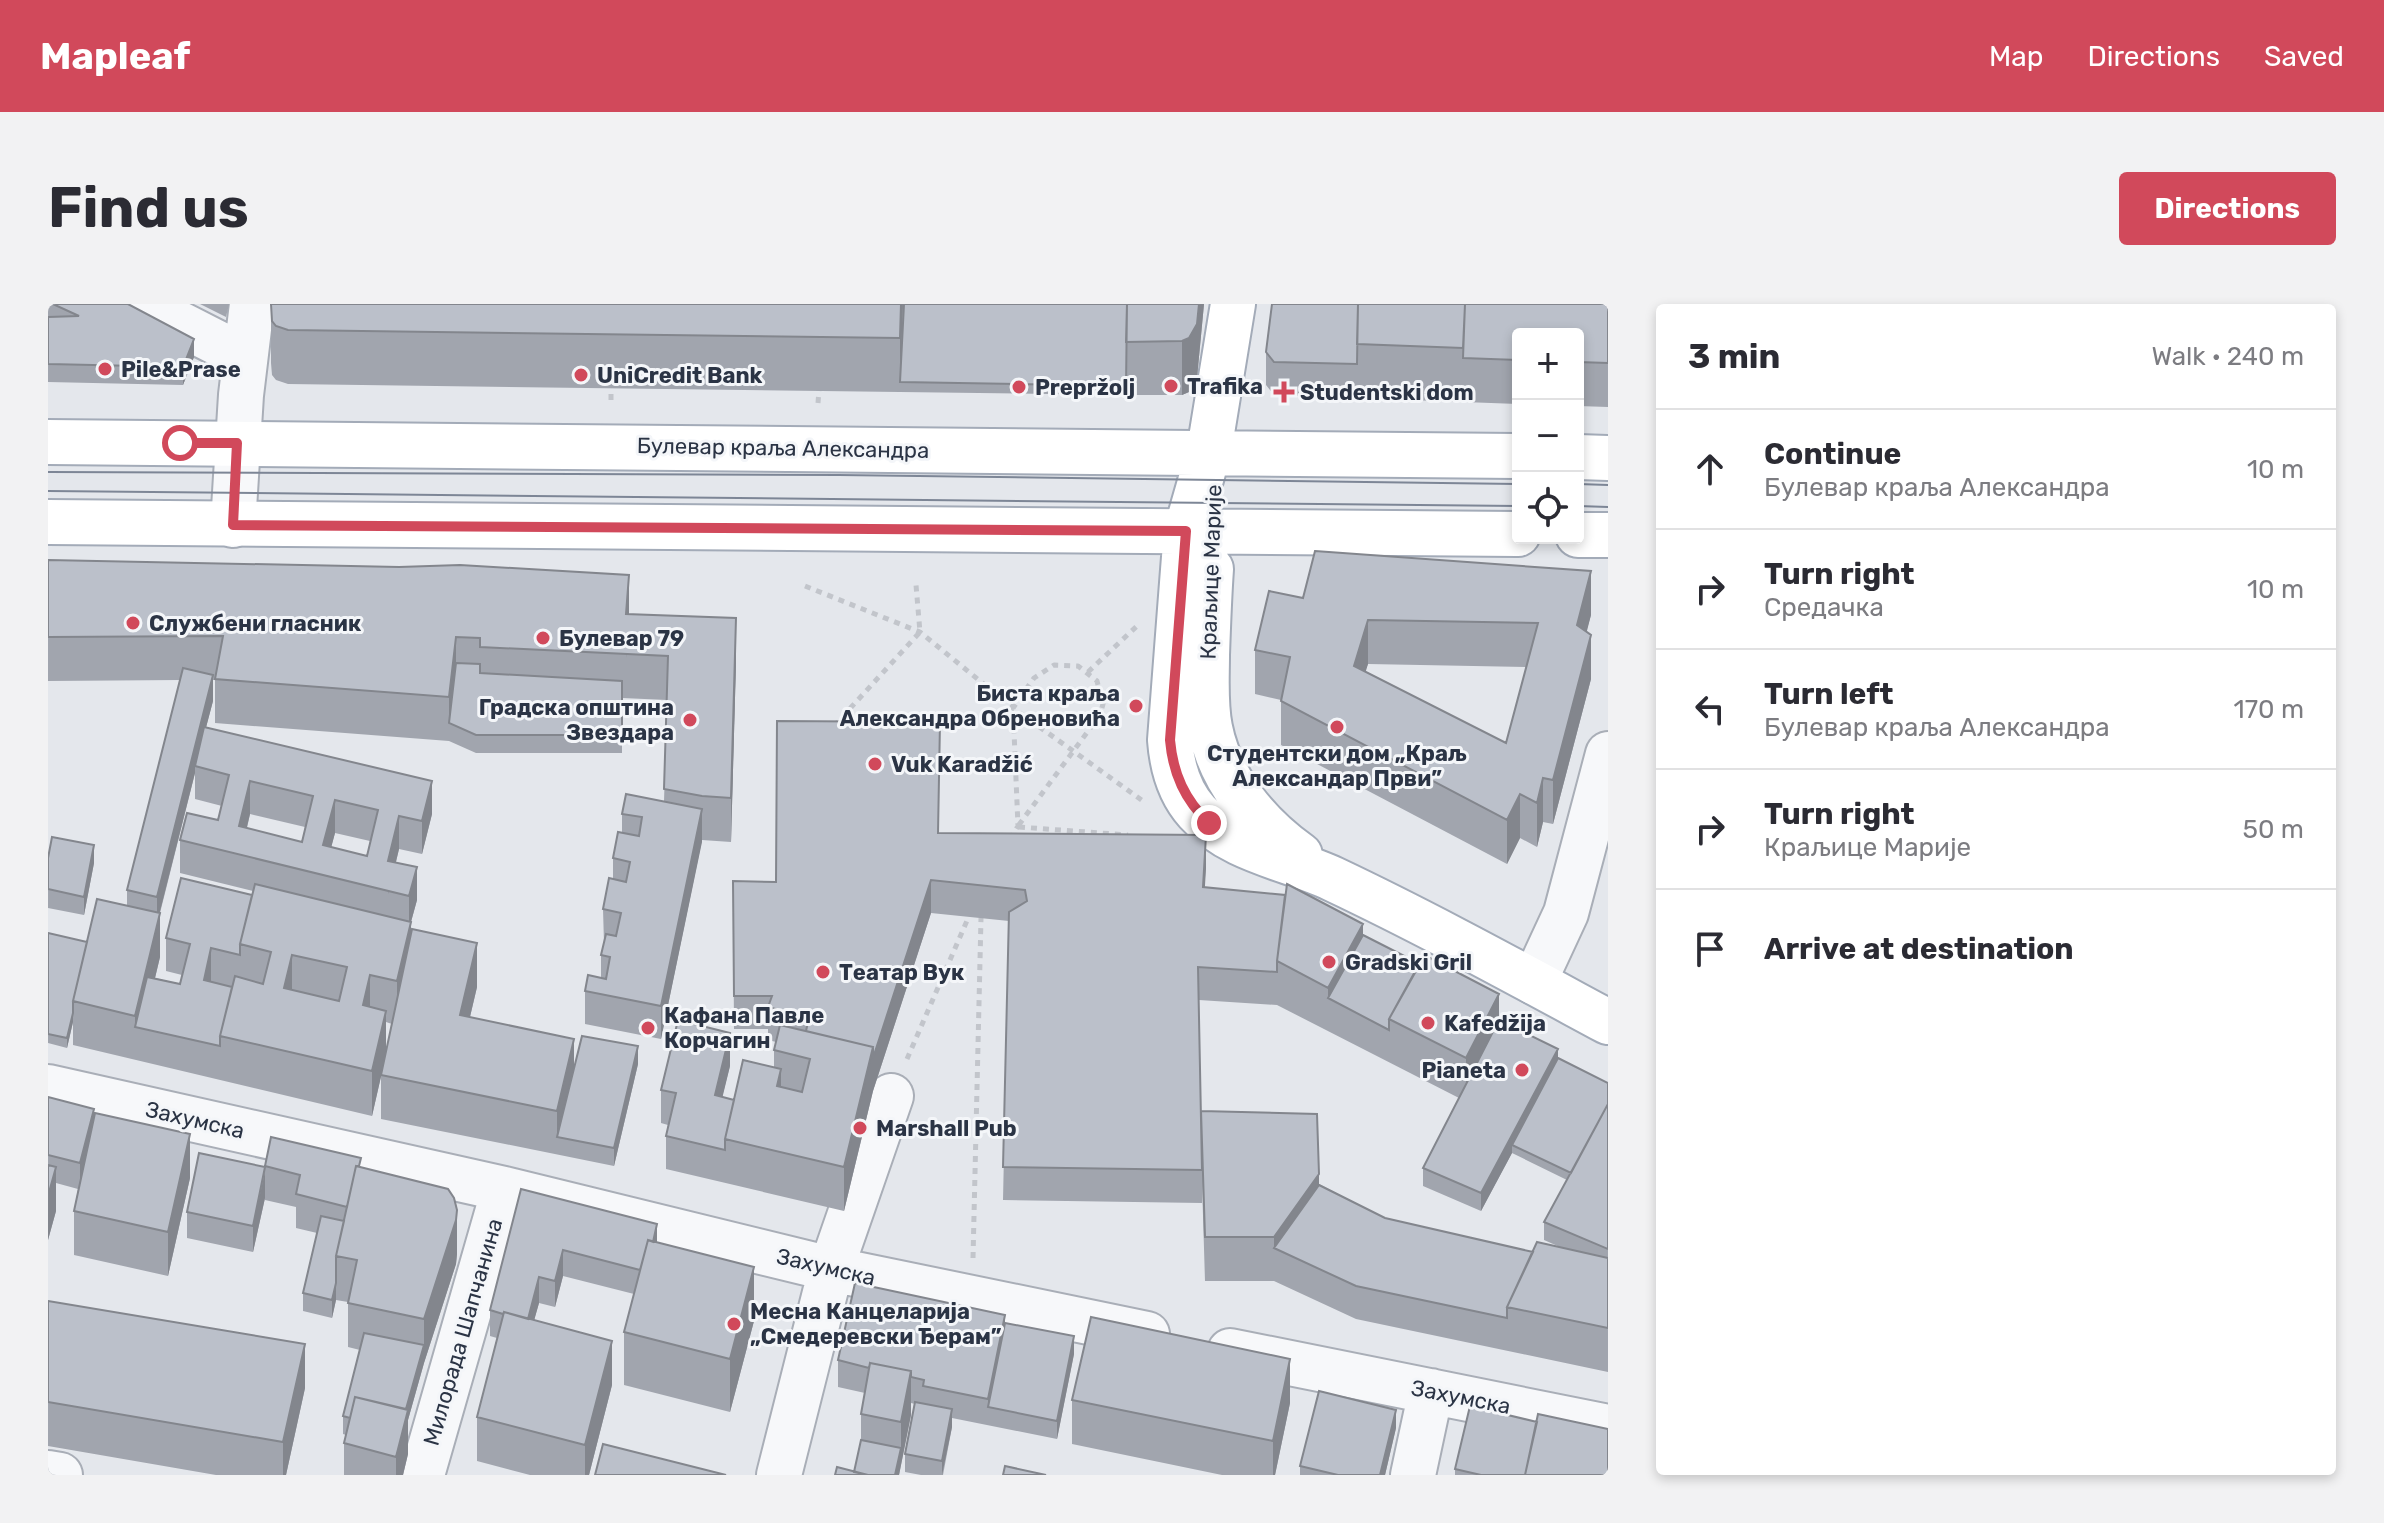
<!DOCTYPE html>
<meta charset="utf-8">
<style>
:root{--surface:#fff;--page:#f2f2f3;--text:#2b2b33;--muted:#7c7c81;--line:#e1e1e2;--accent:#d1495b}
body{margin:0;font-family:Rubik,sans-serif;background:var(--page);color:var(--text)}
.controls{position:absolute;right:24px;top:24px;display:grid;overflow:hidden;border-radius:8px;box-shadow:0 4px 12px #0003}
.controls button{width:72px;height:72px;display:grid;place-items:center;padding:0;border:0;border-bottom:2px solid var(--line);background:var(--surface);color:var(--text);font:40px sans-serif}
.stop{position:absolute;width:24px;height:24px;margin:-18px;border:6px solid #d1495b;border-radius:50%;background:#fff}
.stop.end{background:#d1495b;border-color:#fff;box-shadow:0 2px 8px #0008}
.list{margin:0;padding:0;list-style:none}
h2{display:flex;justify-content:space-between;align-items:center;height:104px;margin:0;padding:0 32px;font-size:34px}
h2 small{font-size:26px;font-weight:400;color:var(--muted)}
.list li{display:grid;grid-template-columns:52px 1fr auto;gap:24px;align-items:center;box-sizing:border-box;height:120px;padding:0 32px;border-top:2px solid var(--line)}
.list b{display:block;font-size:30px;white-space:nowrap}
.list p{margin:0;font-size:26px;white-space:nowrap;color:var(--muted)}
.list em{font-size:26px;font-style:normal;color:var(--muted)}
.icon{flex:none;width:44px;height:44px;fill:none;stroke:currentColor;stroke-width:2;stroke-linecap:round;stroke-linejoin:round}
.map{position:relative;flex:none;width:1560px;height:1171px;overflow:hidden;border-radius:8px}
header{display:flex;align-items:center;gap:48px;box-sizing:border-box;height:112px;padding:0 40px;background:var(--accent);color:#fff}
header strong{font-size:38px}
nav{display:flex;gap:44px;margin-inline-start:auto;font-size:28px}
.intro{display:flex;align-items:center;justify-content:space-between;box-sizing:border-box;height:192px;padding:0 48px}
h1{margin:0;font-size:56px}
.button{padding:20px 36px;border-radius:8px;background:var(--accent);color:#fff;font-size:28px;font-weight:700}
main{display:flex;gap:48px;padding:0 48px}
aside{flex:1;background:var(--surface);border-radius:8px;box-shadow:0 4px 12px #0003}
.map>svg:first-child{display:block}
.lines{fill:none;stroke-linecap:round;stroke-linejoin:round}
.minor-casing{stroke:#a9aeb7;stroke-width:48}
.major-casing{stroke:#a3abb8;stroke-width:48}
.path{stroke:#c2c5cb;stroke-width:5;stroke-dasharray:6 6;stroke-linecap:butt}
.minor{stroke:#f7f8fa;stroke-width:44}
.major{stroke:#fff;stroke-width:44}
.tram{stroke:#7d8696;stroke-width:2}
.wall{fill:#a1a5ae;fill-rule:evenodd}
.shaded-wall{fill:#83868d}
.building{fill:#bbc0ca;stroke:#83868d;stroke-width:2;fill-rule:evenodd}
.route{stroke:#d1495b;stroke-width:10}
.poi-dot{fill:#d1495b;stroke:#f4f6f9;stroke-width:3}
.labels{text-anchor:middle;dominant-baseline:central;stroke-width:6;stroke-linejoin:round;paint-order:stroke}
.poi-label{font-size:22px;font-weight:bold;fill:#2b3445;stroke:#f4f6f9;text-anchor:start}
.street-label{font-size:22px;fill:#2b3445;stroke:#f4f6f9}
</style>
<header>
<strong>Mapleaf</strong>
<nav><a>Map</a><a>Directions</a><a>Saved</a></nav>
</header>
<div class="intro"><h1>Find us</h1><a class="button">Directions</a></div>
<main>
<div class="map">
<svg width="1560" height="1171" viewBox="0 0 1560 1171">
<rect width="100%" height="100%" fill="#e4e7ec"/>
<g class="lines">
<!-- minor casing -->
<g class="minor-casing">
<path id="minor" d="M93,0l104,53
M185,221l8,-130 11,-91
M1486,678l32,-69 42,-159
M0,783l456,102 327,80 316,65
M1182,1047l378,76
M0,1169l12,2
M374,1171l82,-286
M731,1171l52,-206 60,-173
M1365,1171l18,-84"/>
</g>
<!-- major casing -->
<g class="major-casing">
<path id="major" d="M1185,0l-24,147 -23,80 -16,209c2,27 9,52 27,72 35,39 91,46 136,67 93,44 184,94 275,143
M0,138l1470,14
M1530,153l30,1
M0,218l1470,12
M1530,231h30
M1163,265c-2,28 -3,57 -4,86 0,24 -2,49 3,73 10,52 48,97 90,127"/>
</g>
<!-- path -->
<path class="path" d="M563,96v-12
M770,99l1,-13
M757,282l115,46 93,76 130,93
M1040,368l49,-46
M786,422l86,-94 -4,-47
M971,523l109,8
M962,535l8,-13 -5,-118 21,-30 20,-13 24,1 19,15 6,23 -3,11 -82,111
M859,755l62,-143
M925,954l8,-340"/>
<!-- minor -->
<use href="#minor" class="minor"/>
<!-- major -->
<use href="#major" class="major"/>
<!-- tram -->
<path class="tram" d="M0,168l791,3 679,9
M1530,180l30,1
M0,187l1470,15
M1530,202l30,1"/>
</g>
<!-- wall -->
<path class="wall" d="M0,0h80l66,53 -11,28 -135,-3z
M152,0h29l-3,13z
M1156,0l-7,74 -8,14 -7,3h-56l-838,-11 -12,-4 -4,-5 -1,-12v-54z
M1560,0v103l-30,-1v-72h-60v70l-244,-9 -8,-10v-33z
M0,256l581,54 107,48 -5,180 -29,-2 -41,199 -76,-15v-33l16,-13v-23l3,-12 -1,-34 10,-30v-21l9,-25v-19l42,-12 3,-102 -45,-2v55h-146l-27,-12 -234,-18v-43h-2v21l-7,26 226,87 -10,40 -23,-5 -3,13 21,38 -6,22v12l66,53 -7,30 104,50 64,-3 -24,102 -233,-47v-43l-9,40 -299,-71v-23l-6,26 -19,-5v-110l39,9 40,-36v-16l53,-210 -132,1zM147,469v26l27,7 -4,14 -38,20v33l73,18 -1,4 -86,43v33l16,4 -2,9 -25,-6 5,-21v-44zM202,510l55,13 -3,15 -55,-14zM287,529l35,8 -3,15 -36,-9zM338,718l6,2 -6,27z
M1255,294l288,17 -5,17 5,47 -38,145 -10,-2 -6,25 -17,-9 -13,26 -226,-119v-45l-26,-6v-44zM1320,360l158,3 -20,76 -141,-72z
M890,529l268,35 -2,20 159,47 195,123 50,25v289l-252,-53 -82,-38h-69l-3,-98v20l-199,-3 6,-279 -78,-8 -58,178 -29,120 -178,-42v-33l2,-11 -7,-2v-33l69,-24 -8,31 12,3 40,-33v-17l2,-8 -8,-2v-11h-34l-1,-148 43,1zM1151,696l78,5 182,93 -36,70v18l58,25 31,-58 55,27 -23,42v18l16,7 -27,5 -148,-34 -184,-95z
M0,554l46,5 -10,52 -36,-7z
M0,793l46,21 96,60 -22,98 -94,-21v-44l4,-22 -22,-6v28l-8,29z
M217,863h96l96,87 -1,10 -32,99 -16,57v34l-5,21h-59v-32l2,-8 -3,-1v-18l17,-66 -12,-3v-45l-12,-2 -4,18 -29,-7v-18l14,-60 -21,-5v-21l-31,-7v-2l-12,54 -66,-14v-26z
M473,885l136,54 97,78 -24,91 -106,-27v-53l10,-38 -71,-18 -8,31 -16,-4 -5,17 78,65 -23,90h-59l-53,-14v-44l20,-79 -7,-2v-26z
M0,997l257,87 -19,87h-70l-168,-29z
M957,1019l69,31 -17,85 -105,-21v9l-9,48h-22l-16,-3v-18l10,-50 -4,-1v12l-12,60 -45,-3 7,-32v-26l4,-21 -27,-6v-27z
M1024,1096l218,3 -15,72h-53l-150,-31z
M1489,1118l71,53h-153v-6z
M1348,1124l-11,47h-85v-9z"/>
<!-- shaded-wall -->
<path class="shaded-wall" d="M853,0h2l-3,78v-44z
M1151,0h5l-7,74 -8,14 -7,3v-54z
M146,35v18l-11,28v-18z
M1543,267v44l-14,55v-45z
M581,271v44l-3,39v-44z
M688,314v44l-5,180v-44z
M1320,316v44l-14,46v-44z
M1543,331v44l-38,145v-44z
M408,333v44l-7,42v-26z
M165,371v26l-17,65h-1v7l-38,150v-26z
M1495,474v44l-6,25v-44z
M202,477v33l-10,41 -1,-29z
M384,477v33l-10,40v-33z
M1472,490v44l-13,26v-44z
M287,496v33l-11,42 -1,-30z
M654,505v33l-41,197v-33z
M351,512v33l-11,45v-33z
M1158,531v33l-3,52v-33z
M46,541v18l-10,52v-18z
M369,563v33l-8,29v-33z
M883,576v33l-58,178 -29,120v-44l29,-120z
M112,609v44l-17,71 -8,-1v-11z
M363,618v44l-14,59v-44z
M1315,620v44l-35,30v-10z
M429,639v44l-17,72v-44z
M163,644v34l-7,-2z
M244,651v44l-8,-11z
M322,671v44l-7,-14z
M1451,690v44l-33,64v-44z
M338,707v44l-14,61v-45z
M25,709v9l-6,26v-10z
M682,729v33l-15,62v-33z
M526,735v44l-17,54v18v-44z
M590,742v18l-24,102v-18z
M1510,745v18l-46,78v8l-31,58v-18z
M733,765v44l-4,-27z
M46,805v26l-14,55v-27z
M142,830v44l-22,98v-44z
M8,863v44l-8,29v-44z
M217,868v26l-12,54v-26z
M1271,870v44l-45,30v33v-44z
M409,906v44l-1,10 -32,99 -16,57v34l-5,21h-7v-18l4,-27 24,-85v-26z
M609,920v26l-12,21z
M515,946v26l-8,31v-26z
M706,963v54l-24,91v-53z
M491,973v26l-12,43v-26z
M288,979v17l-4,18v-18z
M957,1011v26l-17,66v-8z
M1026,1032v18l-17,85v-18z
M564,1037v44l-23,90h-4v-30z
M257,1040v44l-19,87h-3v-33z
M1242,1055v44l-15,72h-2v-34z
M863,1067v44l-12,60h-4l6,-27v-26z
M904,1105v18l-10,48v-14z
M1348,1106v18l-11,47h-5z"/>
<!-- building -->
<path class="building" d="M5,0h75l66,35 -11,28 -135,-3v-47l31,-1z
M223,0h630l-1,34 -612,-8 -12,-4 -4,-5z
M856,0h223l-1,82 -226,-4z
M1079,0h72l-2,20 -8,14 -7,3 -56,1z
M1224,0h86l-1,60 -83,-2 -8,-10z
M1310,0h107l-2,44 -106,-4z
M1417,0h143v59l-30,-1v-28h-60v26l-55,-2z
M1267,247l276,20 -14,54 14,10 -38,145 -10,-2 -6,25 -17,-9 -13,26 -226,-119 9,-44 -35,-7 14,-59 34,7zM1320,316l170,3 -32,120 -152,-77z
M0,256l351,7 61,-2 169,10 -3,39 110,4 -5,180 -29,-2 -38,-7 4,-133 -188,-9v-9l-24,-1 -7,60 -234,-18 8,-43 -175,1z
M408,359l24,1v9l142,8v54h-146l-27,-12z
M135,364l30,7 -56,222 -30,-7z
M729,417l163,1 -2,111 268,2 -3,52 82,8 -8,66v11l-79,-5 4,203 -199,-3 6,-255 18,-11 -2,-11 -94,-10 -58,178v-11l-67,-16 3,-13 -41,-11 4,-11h-38l-1,-115 43,1z
M156,423l228,54 -10,40 -23,-5 -11,45 29,6 -8,29 -229,-56 7,-27 31,7 11,-45 -34,-9zM202,477l63,15 -11,46 -63,-16zM287,496l43,10 -11,46 -44,-11z
M578,490l76,15 -41,197 -76,-15 3,-16 18,4 4,-22 -9,-2 5,-21 10,2 5,-23 -18,-4 6,-31 17,4 4,-20 -17,-4 5,-26 21,4 3,-19 -20,-3z
M4,533l42,8 -10,52 -36,-8v-31z
M133,574l71,17 -12,49v11l-29,-7 -7,32 28,7 -12,49v10l-85,-19 12,-50 33,7 10,-40 -24,-6z
M207,580l156,38 -14,59 -27,-6 -7,30 23,6 -14,60 -152,-35 15,-60 28,8 8,-32 -31,-8zM244,651l55,12 -8,34 -55,-13z
M1239,580l76,40 -35,64 -51,-27z
M49,595l63,14 -25,103 -62,-15z
M364,625l65,14 -17,72 114,24 -17,72 -176,-36z
M0,629l39,9 -14,59v12l-6,25 -19,-4z
M1315,631l57,29 -31,55v11l-61,-32z
M1376,651l75,39 -33,64 -77,-39z
M630,716l52,13 -15,62 19,5 -9,39v11l-59,-14 10,-43 -15,-3z
M1451,716l59,29 -77,144 -58,-25z
M732,721l93,22 -29,120 -119,-28 18,-79 38,9 -4,17 25,6 8,-33 -36,-9z
M534,732l56,10 -24,102 -57,-11z
M1510,754l50,25v21l-37,69 -59,-28z
M0,793l46,12 -14,54 -32,-8z
M1560,800v145l-64,-27z
M1153,807l116,3 2,60 -45,63h-69z
M47,809l95,21 -22,98 -94,-21z
M223,833l90,21 -2,8h-3l-9,41 -51,-13 4,-19 -35,-9z
M151,849l66,14 -12,59 -66,-14z
M0,861l8,2 -8,29z
M308,862l92,23 6,9 3,12 -1,10 -32,99 -76,-16 9,-43 -21,-4z
M1271,881l66,33 148,34 -26,55v11l-151,-32 -82,-38z
M473,885l136,35 -4,18 -5,-2 -8,30 -77,-20 -8,31 -16,-4 -11,42 -24,-7 -1,2 -13,-4z
M273,912l23,5 -8,35v27l-4,17 -29,-7z
M600,936l106,27 -24,92 -106,-27z
M1489,938l71,16v70l-101,-21z
M807,979l150,32 -17,84 -65,-13 1,-6 -13,-3v-6l-41,-8 -1,5 -31,-8z
M0,997l257,43 -22,98 -235,-40z
M456,1008l108,29 -27,104 -108,-28z
M1043,1013l199,42 -17,82 -201,-41z
M957,1019l69,13 -17,85 -69,-14z
M316,1029l60,12 -18,64 -51,-12 -5,21 -7,-2z
M822,1059l41,8 -10,51 -40,-8z
M1271,1087l77,19 -16,65h-42l-38,-9z
M307,1093l53,13 -12,47 -52,-14z
M867,1098l37,7 -10,52 -37,-7z
M1422,1102l67,16 -12,53h-44l-26,-6z
M1490,1110l70,15v46h-83z
M813,1136l40,8 -6,27h-27l-14,-3z
M555,1140l123,31h-131z
M957,1162l41,9h-43z
M789,1163l31,8h-33z"/>
<g class="lines">
<!-- route -->
<path class="route" d="M132,139h57l-4,82 953,6 -16,209c3,34 15,60 39,83"/>
</g>
<!-- markers -->
<g class="poi-dot">
<circle cx="57" cy="65" r="8"/>
<circle cx="533" cy="71" r="8"/>
<circle cx="1123" cy="82" r="8"/>
<circle cx="971" cy="83" r="8"/>
<path d="M1232 76h8v8h8v8h-8v8h-8v-8h-8v-8h8z"/>
<circle cx="85" cy="319" r="8"/>
<circle cx="495" cy="334" r="8"/>
<circle cx="1088" cy="402" r="8"/>
<circle cx="642" cy="416" r="8"/>
<circle cx="1289" cy="423" r="8"/>
<circle cx="827" cy="460" r="8"/>
<circle cx="1281" cy="658" r="8"/>
<circle cx="775" cy="668" r="8"/>
<circle cx="1380" cy="719" r="8"/>
<circle cx="600" cy="724" r="8"/>
<circle cx="1474" cy="766" r="8"/>
<circle cx="812" cy="824" r="8"/>
<circle cx="686" cy="1020" r="8"/>
</g>
<g class="labels">
<!-- poi labels -->
<g class="poi-label">
<text x="73" y="65">Pile&amp;Prase</text>
<text x="549" y="71">UniCredit Bank</text>
<text x="1139" y="82">Trafika</text>
<text x="987" y="83">Prepržolj</text>
<text x="1252" y="88">Studentski dom</text>
<text x="101" y="319">Службени гласник</text>
<text x="511" y="334">Булевар 79</text>
<text x="1072" y="389" text-anchor="end">Биста краља<tspan x="1072" dy="25">Александра Обреновића</tspan></text>
<text x="626" y="403" text-anchor="end">Градска општина<tspan x="626" dy="25">Звездара</tspan></text>
<text x="1289" y="449" text-anchor="middle">Студентски дом „Краљ<tspan x="1289" dy="25">Александар Први”</tspan></text>
<text x="843" y="460">Vuk Karadžić</text>
<text x="1297" y="658">Gradski Gril</text>
<text x="791" y="668">Театар Вук</text>
<text x="616" y="711">Кафана Павле<tspan x="616" dy="25">Корчагин</tspan></text>
<text x="1396" y="719">Kafedžija</text>
<text x="1458" y="766" text-anchor="end">Pianeta</text>
<text x="828" y="824">Marshall Pub</text>
<text x="702" y="1007">Месна Канцеларија<tspan x="702" dy="25">„Смедеревски Ђерам”</tspan></text>
</g>
<!-- street labels -->
<g class="street-label">
<text transform="translate(735 144) rotate(1)">Булевар краља Александра</text>
<text transform="translate(1163 268) rotate(-88)">Краљице Марије</text>
<text transform="translate(147 816) rotate(13)">Захумска</text>
<text transform="translate(778 963) rotate(13)">Захумска</text>
<text transform="translate(415 1028) rotate(-74)">Милорада Шапчанина</text>
<text transform="translate(1413 1093) rotate(11)">Захумска</text>
</g>
</g>
</svg>
<div class="controls">
<button>+</button>
<button>−</button>
<button><svg class="icon" aria-label="locate" viewBox="0 0 24 24"><circle cx="12" cy="12" r="6"/><path d="M12 2v4M12 18v4M2 12h4M18 12h4"/></svg></button>
</div>
<div class="stop" style="left:132px;top:139px"></div>
<div class="stop end" style="left:1161px;top:519px"></div>
</div>
<aside>
<h2>3 min<small>Walk · 240 m</small></h2>
<ul class="list">
<li><svg class="icon" aria-label="ahead" viewBox="0 0 24 24"><path d="M12 20V5M6 11l6-6 6 6"/></svg><div><b>Continue</b><p>Булевар краља Александра</p></div><em>10 m</em></li>
<li><svg class="icon" aria-label="right" viewBox="0 0 24 24"><path d="M7 20v-9h11M14 6l5 5-5 5"/></svg><div><b>Turn right</b><p>Средачка</p></div><em>10 m</em></li>
<li><svg class="icon" aria-label="left" viewBox="0 0 24 24"><path d="M17 20v-9H6M10 6l-5 5 5 5"/></svg><div><b>Turn left</b><p>Булевар краља Александра</p></div><em>170 m</em></li>
<li><svg class="icon" aria-label="right" viewBox="0 0 24 24"><path d="M7 20v-9h11M14 6l5 5-5 5"/></svg><div><b>Turn right</b><p>Краљице Марије</p></div><em>50 m</em></li>
<li><svg class="icon" aria-label="arrive" viewBox="0 0 24 24"><path d="M6 21V4h12l-3 4 3 4H6"/></svg><div><b>Arrive at destination</b></div></li>
</ul>
</aside>
</main>
